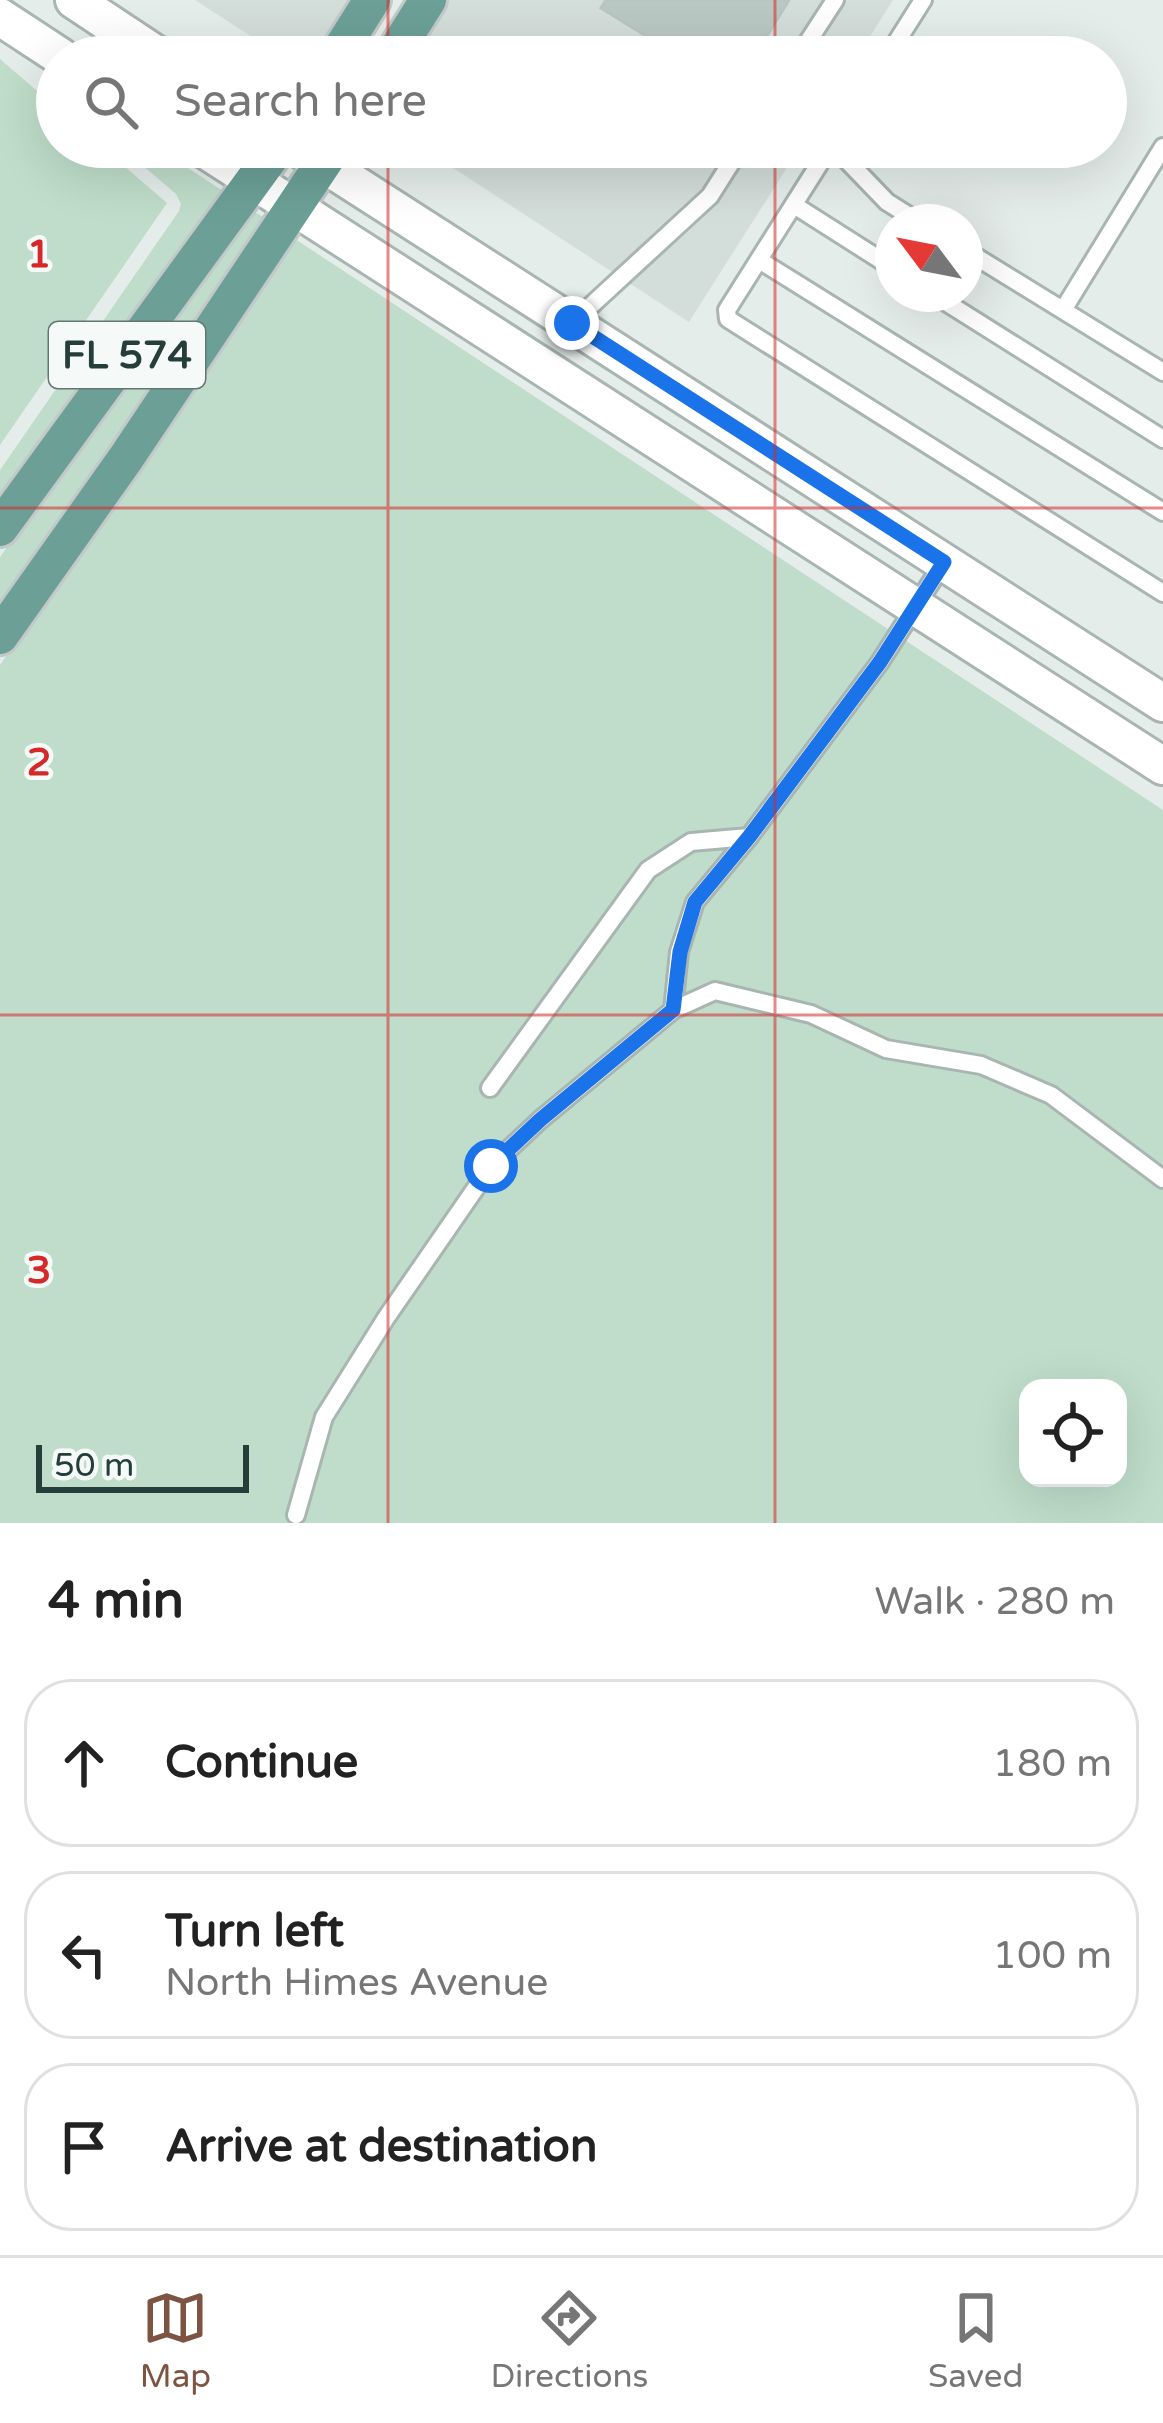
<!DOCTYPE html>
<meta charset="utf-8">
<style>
:root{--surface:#fff;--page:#f6f6f6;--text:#222;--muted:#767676;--line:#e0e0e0;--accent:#7c5441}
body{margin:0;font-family:"Varela Round",sans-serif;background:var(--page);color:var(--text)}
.controls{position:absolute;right:36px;bottom:36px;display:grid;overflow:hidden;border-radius:24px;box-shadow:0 12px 48px #0002}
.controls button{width:108px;height:108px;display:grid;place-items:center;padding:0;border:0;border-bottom:3px solid var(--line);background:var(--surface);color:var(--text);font:60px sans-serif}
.compass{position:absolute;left:875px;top:204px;width:108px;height:108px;border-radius:50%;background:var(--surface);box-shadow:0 12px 48px #0002;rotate:302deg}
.scale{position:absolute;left:36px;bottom:30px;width:213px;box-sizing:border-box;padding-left:12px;border:6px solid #253e39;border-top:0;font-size:33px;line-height:42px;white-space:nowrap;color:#253e39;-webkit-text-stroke:9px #f5faf8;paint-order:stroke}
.stop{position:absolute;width:36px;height:36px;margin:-27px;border:9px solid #1a73e8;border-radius:50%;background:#fff}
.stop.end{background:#1a73e8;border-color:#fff;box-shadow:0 3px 12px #0008}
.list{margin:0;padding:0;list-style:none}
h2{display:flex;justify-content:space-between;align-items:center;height:156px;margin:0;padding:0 48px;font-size:51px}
h2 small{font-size:39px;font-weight:400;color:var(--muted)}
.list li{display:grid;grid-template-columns:78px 1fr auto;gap:36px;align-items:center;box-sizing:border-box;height:168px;margin:0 24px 24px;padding:0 24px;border:3px solid var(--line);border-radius:48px}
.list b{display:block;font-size:45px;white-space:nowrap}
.list p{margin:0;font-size:39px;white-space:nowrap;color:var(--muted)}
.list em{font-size:39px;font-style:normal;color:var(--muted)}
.icon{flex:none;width:66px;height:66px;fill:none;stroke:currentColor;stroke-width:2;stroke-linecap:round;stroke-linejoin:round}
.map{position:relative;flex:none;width:1163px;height:1523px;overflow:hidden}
.search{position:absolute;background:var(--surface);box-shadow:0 12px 48px #0002;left:36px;right:36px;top:36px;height:132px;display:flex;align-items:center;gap:30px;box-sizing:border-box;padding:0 42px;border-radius:66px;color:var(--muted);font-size:45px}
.sheet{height:732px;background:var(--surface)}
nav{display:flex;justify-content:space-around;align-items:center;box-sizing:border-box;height:168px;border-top:3px solid var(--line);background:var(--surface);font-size:33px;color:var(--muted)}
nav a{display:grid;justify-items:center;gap:6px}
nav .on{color:var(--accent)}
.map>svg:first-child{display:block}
.built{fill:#d3ddd9}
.green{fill:#bfddca;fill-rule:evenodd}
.building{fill:#bac8c3;stroke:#b7c6c2;stroke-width:3}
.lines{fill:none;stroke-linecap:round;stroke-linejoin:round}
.service-casing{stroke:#a8b5b1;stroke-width:22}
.tertiary-casing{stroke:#a8b5b1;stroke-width:42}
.primary-casing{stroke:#c2c9c8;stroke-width:42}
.service{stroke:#fff;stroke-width:16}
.tertiary{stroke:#fff;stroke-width:36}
.primary{stroke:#6ca097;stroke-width:36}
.route{stroke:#1a73e8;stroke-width:15}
.grid{fill:none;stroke:#d62828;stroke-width:3;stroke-opacity:0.55}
.labels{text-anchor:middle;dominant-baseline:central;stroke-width:9;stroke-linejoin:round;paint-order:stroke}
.shield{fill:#f5faf8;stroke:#637672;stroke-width:3}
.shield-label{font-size:39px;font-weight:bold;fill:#253e39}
.grid-label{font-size:39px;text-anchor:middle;font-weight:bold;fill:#d62828;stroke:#f5faf8;stroke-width:9;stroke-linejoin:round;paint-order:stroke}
</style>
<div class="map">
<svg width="1163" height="1523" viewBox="0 0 1163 1523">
<rect width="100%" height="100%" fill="#e5edea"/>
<!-- built -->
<path class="built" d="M195,0h157l-36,57h-33z
M447,0h446l-36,57h-446z
M421,147h379l-111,175z"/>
<!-- green -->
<path class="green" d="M0,59l57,49v39h45l65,56 -167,242z
M121,147h35l70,46 -226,307v-30l179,-259 2,-7 -5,-10z
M253,211l15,9 -268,388v-51z
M295,239l868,571v713h-1163v-858zM1028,1388h90v90h-90z"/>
<!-- building -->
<path class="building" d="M606,0h183l-35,57h-74l-79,-49z"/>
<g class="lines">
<!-- service casing -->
<g class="service-casing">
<path id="service" d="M798,57l37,-57
M887,57l36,-57
M830,147l-103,163 1,9 435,274
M834,147l53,55 32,20
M794,205l99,63
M965,250l198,122
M759,260l404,252
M933,294l230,145
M1063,310l100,-163
M572,323l138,-127 31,-49
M749,837l131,-175 64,-100
M490,1088l158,-218 43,-28 58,-5 -54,65 -16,50 -6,58
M296,1515l28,-98 62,-99 105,-152 49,-46 133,-110 42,-19 96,23 75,35 95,16 70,30 112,84"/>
</g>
<!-- tertiary casing -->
<g class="tertiary-casing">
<path id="tertiary" d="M74,0l86,57
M0,17l61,40
M201,147l962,619
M297,147l866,556"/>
</g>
<!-- primary casing -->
<g class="primary-casing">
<path id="primary" d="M336,57l36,-57
M392,57l36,-57
M0,528l278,-381
M0,636l126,-178 208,-311"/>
</g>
<!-- service -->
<use href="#service" class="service"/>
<!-- tertiary -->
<use href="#tertiary" class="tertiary"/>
<!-- primary -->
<use href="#primary" class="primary"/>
</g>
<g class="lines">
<!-- route -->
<path class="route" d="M491,1166l49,-46 133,-110 7,-58 15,-50 54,-65 131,-175 64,-100 -372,-239"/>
</g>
<!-- grid -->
<path class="grid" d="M388,0v57M775,0v57M388,147v1376M775,147v1376M0,508h1163M0,1015h1163"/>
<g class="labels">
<!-- shield labels -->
<rect class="shield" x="49" y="322" width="156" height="66" rx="9"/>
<g class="shield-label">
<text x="127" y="355">FL 574</text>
</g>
</g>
<g class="grid-label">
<text x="39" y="267">1</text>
<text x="39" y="775">2</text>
<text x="39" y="1283">3</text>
</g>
</svg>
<div class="controls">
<button><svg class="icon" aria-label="locate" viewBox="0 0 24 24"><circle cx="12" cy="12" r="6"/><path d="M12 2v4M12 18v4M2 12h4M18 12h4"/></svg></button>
</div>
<svg class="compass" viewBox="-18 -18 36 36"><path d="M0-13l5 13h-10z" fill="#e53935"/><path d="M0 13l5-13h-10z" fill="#767676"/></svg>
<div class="scale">50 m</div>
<div class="stop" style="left:491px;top:1166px"></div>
<div class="stop end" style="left:572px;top:323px"></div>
<div class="search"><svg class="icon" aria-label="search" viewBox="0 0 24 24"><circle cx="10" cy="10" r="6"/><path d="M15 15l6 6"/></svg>Search here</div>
</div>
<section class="sheet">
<h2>4 min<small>Walk · 280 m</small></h2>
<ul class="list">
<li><svg class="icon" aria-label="ahead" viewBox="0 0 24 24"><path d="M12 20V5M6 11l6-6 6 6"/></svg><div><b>Continue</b></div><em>180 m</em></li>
<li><svg class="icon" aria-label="left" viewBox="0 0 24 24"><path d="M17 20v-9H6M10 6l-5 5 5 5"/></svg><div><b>Turn left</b><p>North Himes Avenue</p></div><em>100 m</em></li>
<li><svg class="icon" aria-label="arrive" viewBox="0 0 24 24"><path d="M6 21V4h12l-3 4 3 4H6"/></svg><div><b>Arrive at destination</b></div></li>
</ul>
</section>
<nav>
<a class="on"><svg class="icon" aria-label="map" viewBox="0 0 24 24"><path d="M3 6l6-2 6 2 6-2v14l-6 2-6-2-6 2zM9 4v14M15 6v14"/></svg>Map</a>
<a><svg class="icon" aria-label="directions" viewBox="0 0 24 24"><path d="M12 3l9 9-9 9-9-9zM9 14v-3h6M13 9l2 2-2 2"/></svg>Directions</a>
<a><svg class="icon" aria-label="saved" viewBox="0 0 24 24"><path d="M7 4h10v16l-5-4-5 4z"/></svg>Saved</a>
</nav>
